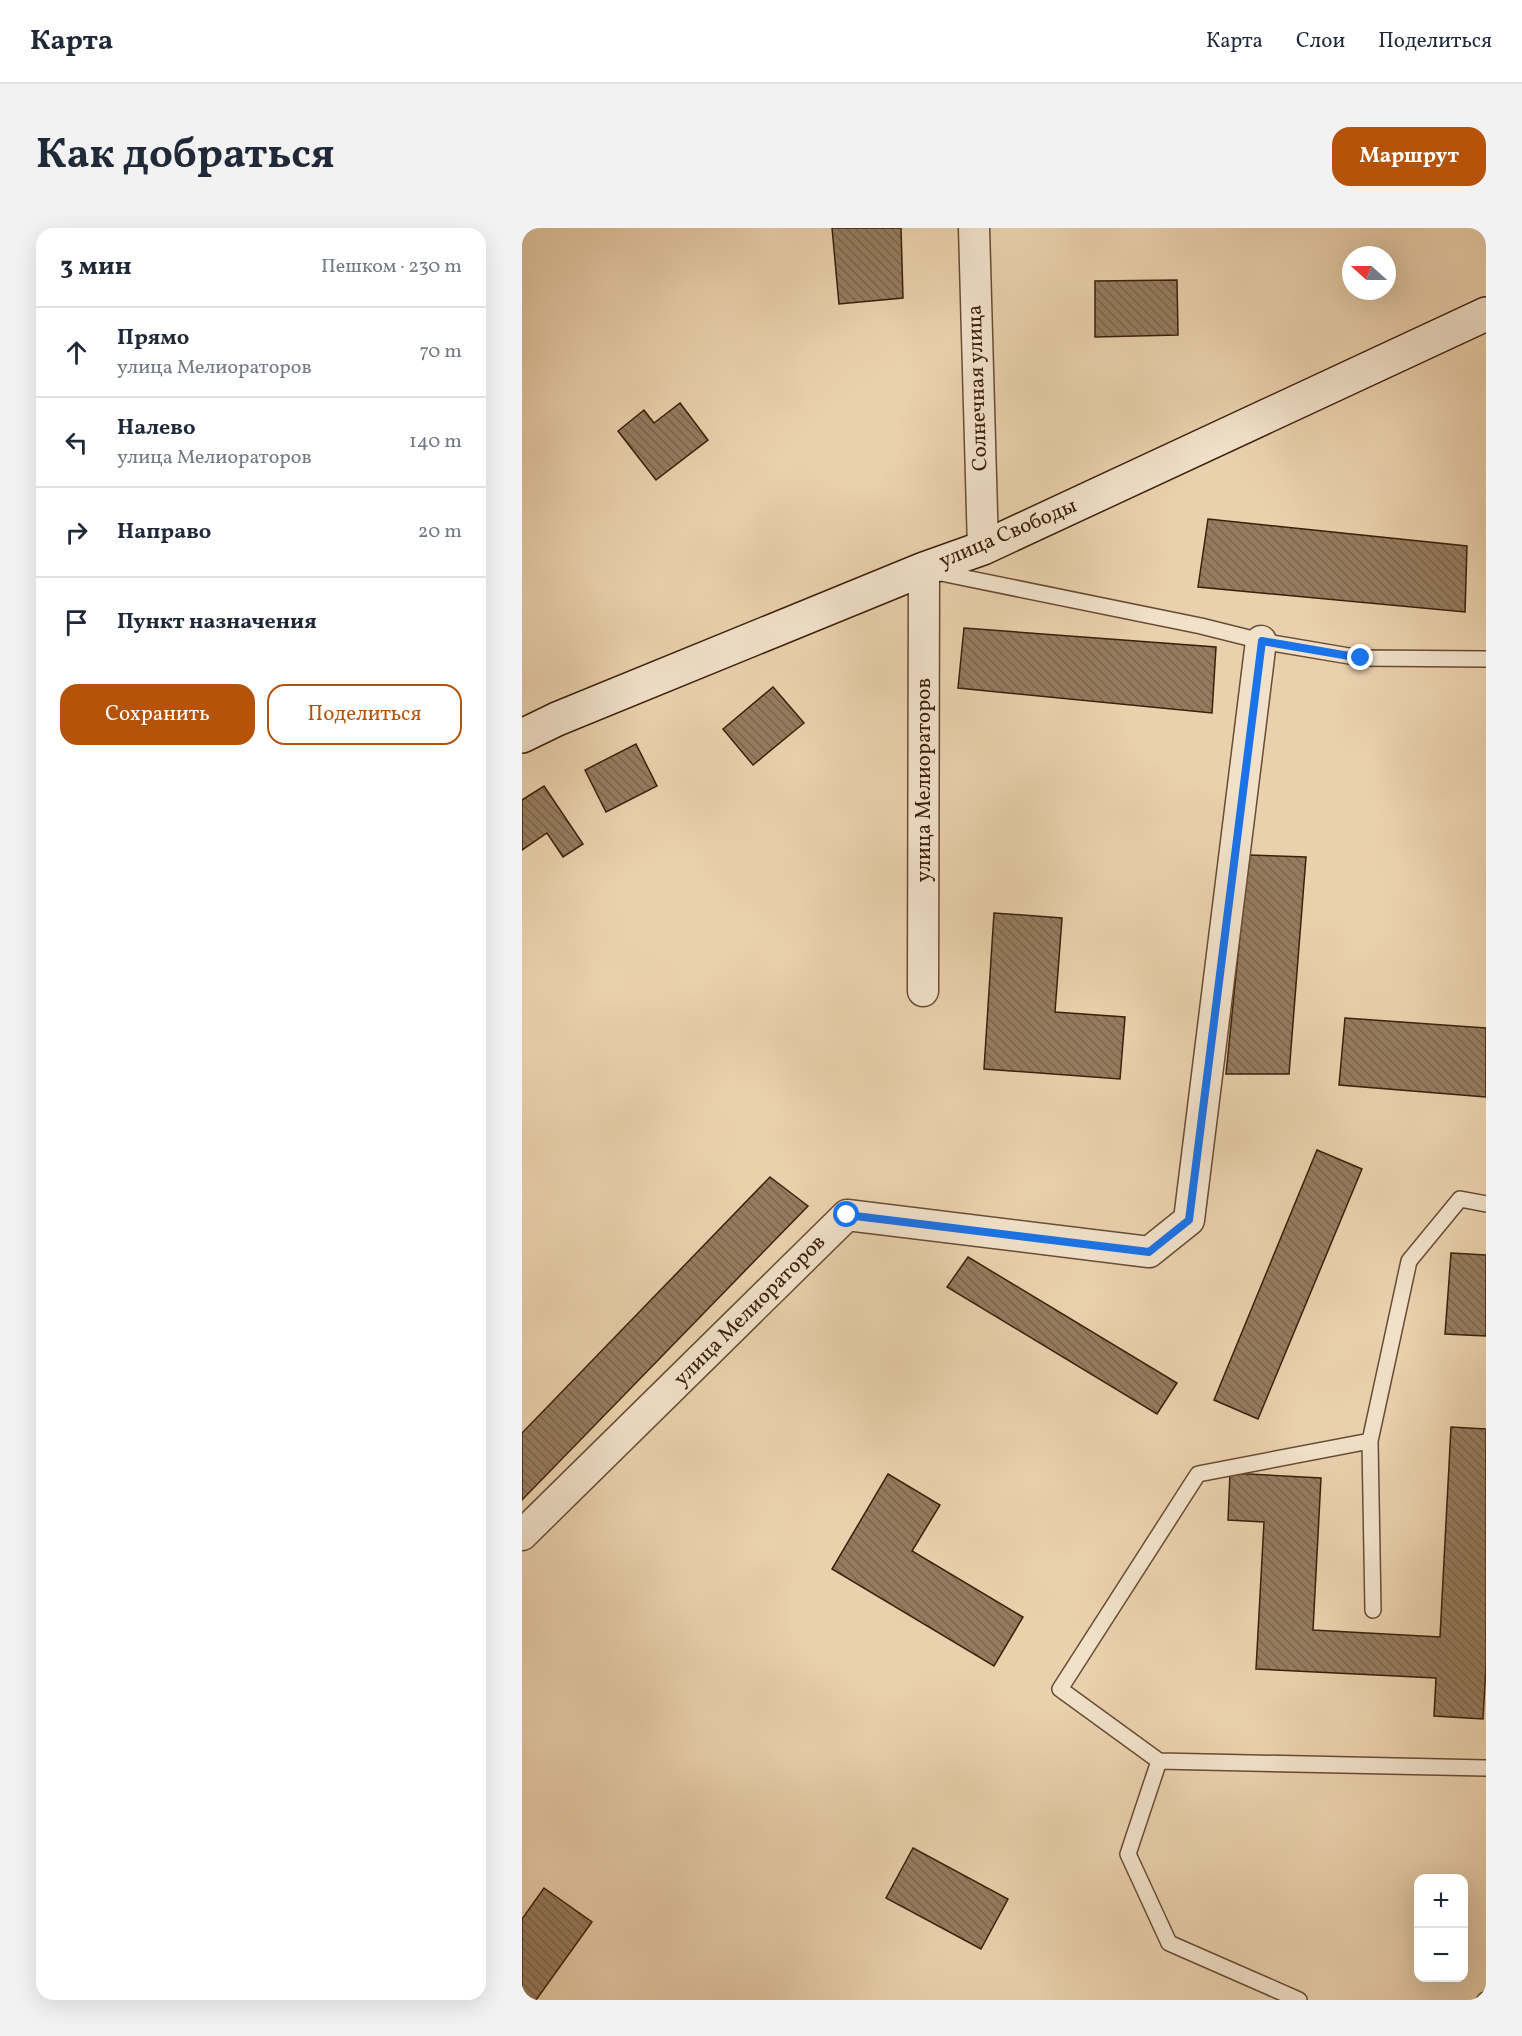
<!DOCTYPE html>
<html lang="ru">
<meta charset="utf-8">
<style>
:root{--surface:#fff;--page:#f2f2f3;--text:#1f2937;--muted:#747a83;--line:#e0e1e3;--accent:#b45309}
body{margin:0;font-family:Vollkorn,serif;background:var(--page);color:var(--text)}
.controls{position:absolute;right:18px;bottom:18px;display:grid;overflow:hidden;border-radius:12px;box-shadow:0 6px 24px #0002}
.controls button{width:54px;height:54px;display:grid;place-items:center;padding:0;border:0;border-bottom:2px solid var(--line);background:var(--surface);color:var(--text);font:30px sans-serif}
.compass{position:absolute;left:820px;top:18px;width:54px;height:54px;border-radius:50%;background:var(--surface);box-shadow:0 6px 24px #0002;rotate:291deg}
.stop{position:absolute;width:18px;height:18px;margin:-14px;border:4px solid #1a73e8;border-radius:50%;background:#fff}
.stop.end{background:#1a73e8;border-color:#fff;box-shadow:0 2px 6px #0008}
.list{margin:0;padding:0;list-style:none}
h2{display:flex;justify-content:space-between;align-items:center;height:78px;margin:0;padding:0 24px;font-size:26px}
h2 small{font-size:20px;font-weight:400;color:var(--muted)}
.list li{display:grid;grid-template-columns:39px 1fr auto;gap:18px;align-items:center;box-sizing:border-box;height:90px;padding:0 24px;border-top:2px solid var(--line)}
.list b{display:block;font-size:22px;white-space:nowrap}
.list p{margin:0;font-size:20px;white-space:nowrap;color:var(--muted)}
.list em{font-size:20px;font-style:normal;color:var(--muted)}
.actions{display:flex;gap:12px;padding:18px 24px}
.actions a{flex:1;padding:14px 0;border:2px solid var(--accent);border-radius:18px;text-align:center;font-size:21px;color:var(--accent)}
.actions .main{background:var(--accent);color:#fff}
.icon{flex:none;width:33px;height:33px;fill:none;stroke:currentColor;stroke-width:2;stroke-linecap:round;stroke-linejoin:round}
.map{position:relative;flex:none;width:964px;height:1772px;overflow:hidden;border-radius:18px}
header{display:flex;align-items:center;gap:36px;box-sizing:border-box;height:84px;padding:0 30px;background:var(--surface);border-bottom:2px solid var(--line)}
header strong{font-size:28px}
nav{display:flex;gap:33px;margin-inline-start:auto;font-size:21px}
.intro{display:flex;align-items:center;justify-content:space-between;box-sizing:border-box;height:144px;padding:0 36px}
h1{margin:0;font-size:42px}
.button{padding:15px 27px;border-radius:18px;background:var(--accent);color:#fff;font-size:21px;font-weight:700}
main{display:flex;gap:36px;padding:0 36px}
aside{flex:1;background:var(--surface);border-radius:18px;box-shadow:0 6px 24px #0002}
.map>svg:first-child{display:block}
.building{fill:url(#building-back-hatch);stroke:#3c200a;stroke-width:1.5}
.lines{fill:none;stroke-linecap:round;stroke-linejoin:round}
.service-casing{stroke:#684c33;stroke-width:18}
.minor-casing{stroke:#684c33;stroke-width:33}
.secondary-casing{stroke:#3c200a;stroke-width:36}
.service{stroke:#f1e1ca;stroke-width:15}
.minor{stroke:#f1e1ca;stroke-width:30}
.secondary{stroke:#f1e1ca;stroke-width:33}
.route{stroke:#1a73e8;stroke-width:8}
.labels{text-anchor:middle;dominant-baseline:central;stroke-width:5;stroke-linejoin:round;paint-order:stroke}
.street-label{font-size:21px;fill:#3c200a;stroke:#f1e1ca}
</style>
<header>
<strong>Карта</strong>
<nav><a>Карта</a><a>Слои</a><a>Поделиться</a></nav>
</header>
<div class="intro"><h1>Как добраться</h1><a class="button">Маршрут</a></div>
<main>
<aside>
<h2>3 мин<small>Пешком · 230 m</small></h2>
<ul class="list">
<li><svg class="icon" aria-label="ahead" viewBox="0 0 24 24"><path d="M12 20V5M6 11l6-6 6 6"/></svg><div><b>Прямо</b><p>улица Мелиораторов</p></div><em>70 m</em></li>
<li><svg class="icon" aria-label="left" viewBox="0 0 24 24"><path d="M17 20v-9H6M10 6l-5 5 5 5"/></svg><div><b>Налево</b><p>улица Мелиораторов</p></div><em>140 m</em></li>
<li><svg class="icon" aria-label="right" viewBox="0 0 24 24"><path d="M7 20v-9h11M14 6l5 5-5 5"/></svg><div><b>Направо</b></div><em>20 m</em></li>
<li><svg class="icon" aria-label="arrive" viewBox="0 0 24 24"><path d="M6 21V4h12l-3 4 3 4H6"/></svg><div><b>Пункт назначения</b></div></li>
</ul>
<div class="actions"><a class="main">Сохранить</a><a>Поделиться</a></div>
</aside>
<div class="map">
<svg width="964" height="1772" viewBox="0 0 964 1772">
<defs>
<pattern id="building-back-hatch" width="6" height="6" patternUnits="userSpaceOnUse" patternTransform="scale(1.5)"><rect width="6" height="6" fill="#967c5f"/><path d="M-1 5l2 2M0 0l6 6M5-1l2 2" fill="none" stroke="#7c654d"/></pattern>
</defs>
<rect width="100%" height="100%" fill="#ead1ad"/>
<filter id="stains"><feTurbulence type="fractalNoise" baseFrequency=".00333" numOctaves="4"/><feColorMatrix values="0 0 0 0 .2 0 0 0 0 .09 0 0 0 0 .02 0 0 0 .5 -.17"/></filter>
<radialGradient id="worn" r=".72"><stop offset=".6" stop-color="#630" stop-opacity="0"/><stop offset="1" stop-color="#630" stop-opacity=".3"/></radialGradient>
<!-- building -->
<path class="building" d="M310,0h69l2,70 -64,6z
M655,52l1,55 -83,2v-56z
M158,175l28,37 -52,40 -38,-49 26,-21 10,13z
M686,291l259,27 -2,66 -267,-25z
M442,400l252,19 -4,66 -254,-25z
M251,459l31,36 -51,42 -30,-36z
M114,516l21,42 -51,26 -21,-42z
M22,558l39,58 -20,13 -16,-24 -25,17v-50z
M726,627l58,2 -17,217h-63z
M472,685l68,5 -7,94 70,5 -5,62 -136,-10z
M823,790l141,10v69l-147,-12z
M795,922l45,19 -104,250 -44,-19z
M248,949l38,29 -286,294v-67z
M929,1025l35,2v81l-41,-2z
M446,1029l209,126 -20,31 -210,-127z
M929,1199l35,2v238l-3,52 -49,-3 2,-38 -180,-9 8,-147 -36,-2 2,-47 91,5 -8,152 127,7z
M366,1246l52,31 -28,46 111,66 -29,49 -162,-97z
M391,1620l95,51 -27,50 -95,-51z
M22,1660l48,34 -56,78h-14v-81z"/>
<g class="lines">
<!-- service casing -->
<g class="service-casing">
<path id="service" d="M414,344l265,54 60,15 100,17 125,1
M848,1213l-172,33 -138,215 99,72 327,7
M851,1382l-3,-169 39,-180 51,-62 26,5
M637,1533l-31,93 41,89 130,57
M963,1772h1"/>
</g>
<!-- minor casing -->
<g class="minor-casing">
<path id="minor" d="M452,0l9,320
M401,763l1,-422
M0,1307l325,-320 302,37 40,-32 72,-579"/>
</g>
<!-- secondary casing -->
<g class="secondary-casing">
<path id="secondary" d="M0,508l35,-17 367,-150 59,-21 503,-234"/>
</g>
<!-- service -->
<use href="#service" class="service"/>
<!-- minor -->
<use href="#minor" class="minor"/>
<!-- secondary -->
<use href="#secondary" class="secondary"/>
</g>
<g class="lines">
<!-- route -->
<path class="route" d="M325,987l302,37 40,-32 73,-579 99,17"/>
</g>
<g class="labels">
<!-- street labels -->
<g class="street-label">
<text transform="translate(456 160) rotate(-92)">Солнечная улица</text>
<text transform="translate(486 306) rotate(-23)">улица Свободы</text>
<text transform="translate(402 552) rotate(-90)">улица Мелиораторов</text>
<text transform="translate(228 1083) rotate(-45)">улица Мелиораторов</text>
</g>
</g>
<rect width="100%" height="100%" filter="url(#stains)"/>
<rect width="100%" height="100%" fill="url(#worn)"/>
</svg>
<div class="controls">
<button>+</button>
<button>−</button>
</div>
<svg class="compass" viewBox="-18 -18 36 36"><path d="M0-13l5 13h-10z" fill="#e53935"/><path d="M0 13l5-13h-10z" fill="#747a83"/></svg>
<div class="stop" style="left:325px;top:987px"></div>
<div class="stop end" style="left:839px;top:430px"></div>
</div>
</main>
